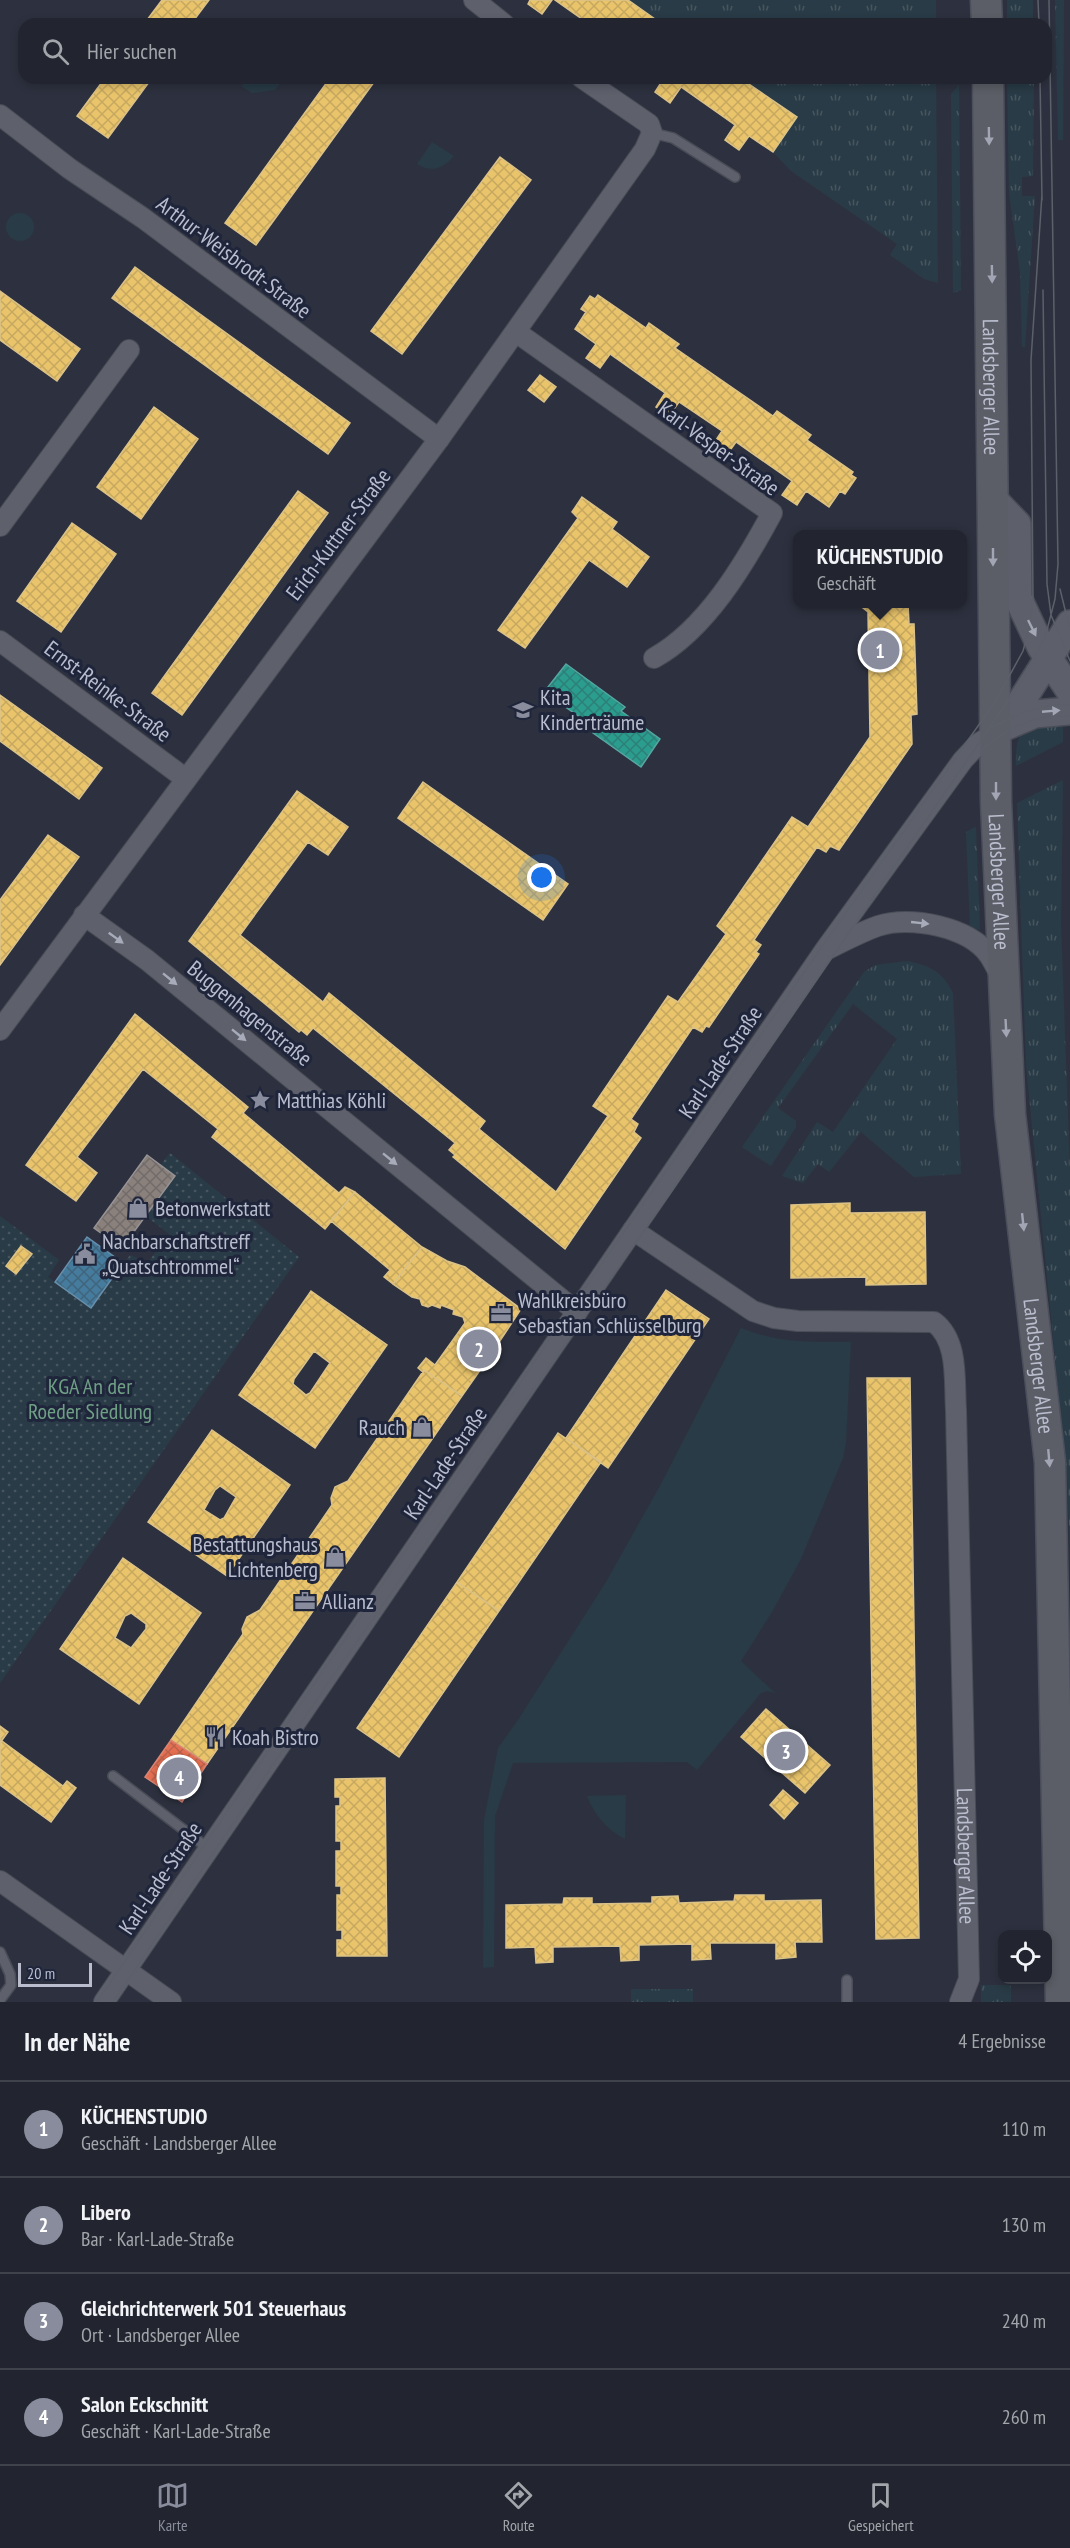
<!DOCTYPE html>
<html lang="de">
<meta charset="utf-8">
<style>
:root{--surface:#22252f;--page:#2a2d37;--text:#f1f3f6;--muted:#a2a5aa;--line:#3f424b;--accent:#888c9c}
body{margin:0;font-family:"PT Sans Narrow",sans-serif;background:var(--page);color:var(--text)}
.controls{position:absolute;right:18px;bottom:18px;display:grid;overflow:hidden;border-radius:12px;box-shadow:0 3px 9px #0003}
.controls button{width:54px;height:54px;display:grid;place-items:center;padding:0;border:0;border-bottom:2px solid var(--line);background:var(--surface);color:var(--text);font:30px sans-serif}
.scale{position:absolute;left:18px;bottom:15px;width:74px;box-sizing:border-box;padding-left:6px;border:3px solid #b9bdce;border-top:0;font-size:16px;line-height:21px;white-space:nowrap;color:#b9bdce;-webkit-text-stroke:4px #1f253b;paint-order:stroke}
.you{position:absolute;left:542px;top:878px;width:21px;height:21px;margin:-15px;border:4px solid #fff;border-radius:50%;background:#1a73e8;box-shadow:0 0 0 9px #1a73e833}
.badge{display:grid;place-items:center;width:39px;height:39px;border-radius:50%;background:var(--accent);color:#fff;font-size:20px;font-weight:700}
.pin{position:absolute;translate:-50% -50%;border:3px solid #fff;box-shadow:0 2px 6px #0006}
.popup{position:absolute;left:793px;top:530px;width:174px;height:78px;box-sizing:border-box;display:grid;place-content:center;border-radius:12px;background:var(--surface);filter:drop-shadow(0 2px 4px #0005);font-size:20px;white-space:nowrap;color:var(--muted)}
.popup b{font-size:22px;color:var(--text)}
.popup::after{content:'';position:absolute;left:50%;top:100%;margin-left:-12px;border:12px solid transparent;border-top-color:var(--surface)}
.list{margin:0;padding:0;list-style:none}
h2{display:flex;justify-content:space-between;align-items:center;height:78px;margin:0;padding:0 24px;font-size:26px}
h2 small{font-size:20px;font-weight:400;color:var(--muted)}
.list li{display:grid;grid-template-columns:39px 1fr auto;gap:18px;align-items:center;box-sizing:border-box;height:96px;padding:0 24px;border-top:2px solid var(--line)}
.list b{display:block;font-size:22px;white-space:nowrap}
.list p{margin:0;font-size:20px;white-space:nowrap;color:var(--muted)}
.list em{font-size:20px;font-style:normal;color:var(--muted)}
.icon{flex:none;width:33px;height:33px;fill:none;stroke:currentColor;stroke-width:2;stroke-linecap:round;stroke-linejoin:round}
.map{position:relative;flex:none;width:1070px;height:2002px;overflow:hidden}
.search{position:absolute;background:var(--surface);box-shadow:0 3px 9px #0003;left:18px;right:18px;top:18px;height:66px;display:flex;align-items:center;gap:15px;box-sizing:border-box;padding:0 21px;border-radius:18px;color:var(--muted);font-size:22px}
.sheet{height:462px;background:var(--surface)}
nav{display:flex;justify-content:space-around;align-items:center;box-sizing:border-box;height:84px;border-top:2px solid var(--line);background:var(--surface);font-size:16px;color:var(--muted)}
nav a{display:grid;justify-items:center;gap:3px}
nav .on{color:var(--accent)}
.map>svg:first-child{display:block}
.grass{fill:url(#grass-tufts)}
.park{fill:#293b46}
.garden{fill:url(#garden-dots)}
.homes{fill:url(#homes-cross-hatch);stroke:#dbc288;stroke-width:1.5;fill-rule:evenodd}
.shops{fill:url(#shops-cross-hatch);stroke:#d98676;stroke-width:1.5}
.schools{fill:url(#schools-cross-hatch);stroke:#55a7a2;stroke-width:1.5}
.public{fill:url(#public-cross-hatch);stroke:#688fac;stroke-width:1.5}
.industry{fill:url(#industry-cross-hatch);stroke:#989395;stroke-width:1.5}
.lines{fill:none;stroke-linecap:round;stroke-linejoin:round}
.lane-casing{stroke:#4a4d57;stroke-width:12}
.street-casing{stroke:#4a4d57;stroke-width:22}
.secondary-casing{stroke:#4a4d57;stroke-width:30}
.primary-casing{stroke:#4b4e5b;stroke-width:33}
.lane{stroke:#5e616c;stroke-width:9}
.street{stroke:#5e616c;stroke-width:20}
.secondary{stroke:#5d5f6a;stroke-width:27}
.primary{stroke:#5c5e67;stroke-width:30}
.tram{stroke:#5c606a;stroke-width:1.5}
.oneway{fill:#a2a5b4}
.oneway2{fill:#a2a6b5}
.oneway3{fill:#a7abba}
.labels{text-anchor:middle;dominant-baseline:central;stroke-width:6;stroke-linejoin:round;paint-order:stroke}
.street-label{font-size:22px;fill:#b9bdce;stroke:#1f253b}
.poi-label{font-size:22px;fill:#b9bdce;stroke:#1f253b;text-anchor:start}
.park-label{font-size:22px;fill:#6fa085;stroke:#1f253b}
</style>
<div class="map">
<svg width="1070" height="2002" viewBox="0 0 1070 2002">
<defs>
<pattern id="grass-tufts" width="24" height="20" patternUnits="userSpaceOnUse" patternTransform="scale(1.5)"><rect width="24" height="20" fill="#293b46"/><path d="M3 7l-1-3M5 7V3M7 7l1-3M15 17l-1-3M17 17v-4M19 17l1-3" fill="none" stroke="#465560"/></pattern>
<pattern id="garden-dots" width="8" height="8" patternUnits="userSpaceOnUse" patternTransform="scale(1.5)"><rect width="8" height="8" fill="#293b46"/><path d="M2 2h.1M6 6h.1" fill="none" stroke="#465560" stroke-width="1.8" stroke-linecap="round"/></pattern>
<pattern id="homes-cross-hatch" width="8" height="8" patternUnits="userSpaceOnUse" patternTransform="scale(1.5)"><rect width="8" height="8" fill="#e9c46a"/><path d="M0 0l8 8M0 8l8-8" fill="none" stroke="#c6a861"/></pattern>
<pattern id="shops-cross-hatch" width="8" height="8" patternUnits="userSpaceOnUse" patternTransform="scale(1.5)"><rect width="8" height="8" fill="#e76f51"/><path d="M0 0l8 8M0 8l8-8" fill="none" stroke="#bb624c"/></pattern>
<pattern id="schools-cross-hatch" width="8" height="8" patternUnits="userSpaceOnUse" patternTransform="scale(1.5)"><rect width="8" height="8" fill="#2a9d8f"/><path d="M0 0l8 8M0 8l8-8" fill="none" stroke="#2e7f77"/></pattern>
<pattern id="public-cross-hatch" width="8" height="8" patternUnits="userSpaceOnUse" patternTransform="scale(1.5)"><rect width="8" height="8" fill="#457b9d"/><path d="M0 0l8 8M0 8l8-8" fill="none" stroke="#40647c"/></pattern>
<pattern id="industry-cross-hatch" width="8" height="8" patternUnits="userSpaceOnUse" patternTransform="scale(1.5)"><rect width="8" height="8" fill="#8a817c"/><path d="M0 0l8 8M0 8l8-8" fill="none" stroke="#716b69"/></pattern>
</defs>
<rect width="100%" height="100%" fill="#2d313f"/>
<!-- grass -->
<path class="grass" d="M628,0h308v24h-274z
M1007,0h26v24h-26z
M1055,0h9l-1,140h-5z
M740,78h196l2,205 -14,-4 -34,-24 7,-11 -106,-73 -18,-19 24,-35z
M1007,78h27l-1,98 -11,1v19h13l-10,151h-3l-2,-75 -11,-79z
M959,85l2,205 -8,3 -2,-199z
M1063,722v20l-47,24c-1,-43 10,-38 47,-44z
M1063,780l-2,145 9,247v376l-3,-69 -41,-414 -9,-262z
M975,827l1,2 4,101 -10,-3 -4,-95z
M907,961c22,4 36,11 46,32l8,181 -47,3 -53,-45 -32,40 -11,-8 -15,19 -21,-7 35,-54 16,10 64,-93 -44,-35 -75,104 18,13v6l-25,39 -29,-19 122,-175 11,-7z
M981,1985h30v17h-30z
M631,1989h62v13h-62z"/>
<!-- park -->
<path class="park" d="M250,78h34l-9,12 -23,3 -11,-7z
M432,142l22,14c-12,13 -22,17 -37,8z
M6 227a14 14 0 1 1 28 0a14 14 0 1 1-28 0Z
M741,1328c38,15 69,14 110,14l-5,100 -3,16 -43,103 -28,51 -31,49 34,32 -8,-2 -6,2 -64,77 -10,-8 -174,1 -18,53 -1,151 -11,1 1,-148 14,-72 20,-28 88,-138 55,-98z
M626,1795l-1,44c-18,-9 -31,-25 -38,-43z"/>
<!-- garden -->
<path class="garden" d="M170,1153l129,104 -299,426v-467l59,44 -11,17 43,31 39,-53 18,7 21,-28 -23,-18 29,-40 -15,-11z"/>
<!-- homes -->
<path class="homes" d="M162,0h47l-18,24h-47z
M530,0h22l-10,14 -14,-10z
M555,0h73l34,24h-73z
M105,78h47l-44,60 -31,-22z
M330,78h47l-121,167 -31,-22z
M664,78h76l57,39 -24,35 -24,-16 -10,14 -14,-10 10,-15 -54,-38 -11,16 -15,-11z
M500,157l31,23 -129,174 -31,-23z
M135,267l215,156 -22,31 -216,-156z
M0,291l80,58 -23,32 -57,-41z
M598,295l48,33 3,-5 30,21 -4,4 98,68 4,-5 34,24 -4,5 46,32 -2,3 5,3 -11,16 -5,-3 -11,16 -23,-16 -9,14 -15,-10 10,-14 -56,-39 -10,14 -14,-10 10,-15 -43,-29 -10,14 -13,-9 9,-14 -55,-39 -10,14 -14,-10 10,-14 -21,-15 11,-17 -5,-3 9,-13 5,3z
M540,375l16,12 -12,15 -16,-12z
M154,407l44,32 -57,80 -44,-32z
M298,491l30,22 -146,202 -30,-22z
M582,497l35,25 -5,7 37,28 -22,30 -38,-27 -64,88 -27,-18 80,-112 -6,-6z
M72,523l44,31 -55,78 -44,-31z
M858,604h50l1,20h5l3,90 -6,1 1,29 -73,106 -9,-4 -4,6 -9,-5 -63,93 7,5 -5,7 3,2 -50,73 -3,-1 -4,6 -9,-5 -62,92 7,5 -4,8 7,6 -76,111 -112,-92 2,-2 -6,-5 6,-7 -142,-115 -6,7 -6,-5 -2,2 -110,-91 108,-150 51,36 -20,28 -20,-13 -68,93 83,67 6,-9 156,128 -6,8 77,63 52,-76 -15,-10 75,-110 10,6 48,-68 -9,-8 75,-109 16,10 62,-90 -2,-125z
M0,695l102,73 -23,31 -79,-58z
M423,782l145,102 -25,36 -145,-102z
M48,835l31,22 -79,108v-65z
M135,1014l113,93 -5,6 96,80 6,-6 10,5 -30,37 -113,-92 6,-8 -75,-60 -66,88 20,16 -21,28 -50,-36z
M355,1192l67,55 -29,37 -9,-7 6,-7 -59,-49z
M850,1203v10l75,-1 1,72 -60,1v-8l-75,1v-73z
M21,1246l11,8 -16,20 -10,-8z
M422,1247l25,14 18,6 56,42 -33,50 -33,-22 10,-14 -2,-6 -10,-3 1,-4 -13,-5 -1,3 -8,-3 -4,2 -6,-2 -2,-6 -8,-2 -19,-13z
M666,1290l43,29 -101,149 -42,-30z
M311,1291l76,54 -72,103 -76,-53zM314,1351l16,12 -20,30 -4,2 -13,-11 1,-5z
M455,1337l33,22 -26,37 -38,-26 -1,2 -5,-4 8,-10 9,7z
M424,1370l38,26 -255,368 -36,-24 72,-106 -1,-5 5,-12 13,-7 72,-105 -1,-7 4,-11 13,-6z
M867,1378h43l9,560 -43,1z
M212,1430l78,55 -63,91 -79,-54zM220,1486l16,11 -12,21 -4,2 -16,-10 11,-20z
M558,1433l43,29 -102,149 -42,-29z
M123,1558l78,55 -62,91 -79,-55zM131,1613l15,11v5l-15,19 -16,-10 10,-22z
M457,1582l42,29 -100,146 -42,-29z
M766,1709l64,56 -25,28 -64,-56z
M0,1726l8,6 -8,11z
M2,1741l61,45 4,-5 9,7 -25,34 -51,-37v-42z
M385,1778l2,178h-50v-16h5v-10h-5v-35h4v-9h-5v-35h5v-10h-5v-35h4v-9h-5v-18z
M783,1790l15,13 -14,16 -14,-14z
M735,1895h29v6l57,-1 1,42h-27l1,15 -20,2v-16h-66l1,16 -19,1v-16l-53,1v15l-18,1 -1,-15 -67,1v15l-17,1 -1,-16 -29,1v-43l57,-1 1,-6h28v6l60,-1v-6l26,-1 1,7 55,-2z"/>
<!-- shops -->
<path class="shops" d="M171,1740l36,24 -25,38 -37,-25z"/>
<!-- schools -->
<path class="schools" d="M566,664l59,43 -4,4 39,28 -19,28 -48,-34 4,-4 -53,-37z"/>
<!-- public -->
<path class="public" d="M87,1237l36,26 -32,45 -36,-26z"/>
<!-- industry -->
<path class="industry" d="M147,1155l28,21 -53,72 -28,-20z"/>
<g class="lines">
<!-- lane casing -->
<g class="lane-casing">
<path id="lane" d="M652,133l21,5 62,39
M113,1776l96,73
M0,1952l10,22 1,11 -11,15
M847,1980v22"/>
</g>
<!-- street casing -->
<g class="street-casing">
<g id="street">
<path d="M474,0l30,24"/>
<path d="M0,115l70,54 73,49 296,221"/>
<path d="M516,332l256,181c-28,52 -66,116 -118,145"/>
<path d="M0,526l129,-176"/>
<path d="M0,641l186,138"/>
<path d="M84,915l63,45 430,352"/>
<path d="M828,949c16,-8 33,-17 50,-23 32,-11 91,1 111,29 4,6 8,14 11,20"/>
<path d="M0,1030l439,-591 206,-290 7,-16 -3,-9 -67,-46"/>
<path id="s1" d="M633,1230l120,81 21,7 24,3 136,1c25,19 20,59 22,88l13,569 -9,23"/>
<path d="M0,1881l171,121"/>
<path d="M104,2002l721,-1052 138,-190 16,-17 16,-10"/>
</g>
</g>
<!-- secondary casing -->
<g class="secondary-casing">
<path id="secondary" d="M993,499l24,25 1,74 23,49 29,44
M1004,727l31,-13 35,-3
M995,733l24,-28 51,-81"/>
</g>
<!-- primary casing -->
<g class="primary-casing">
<g id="primary">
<path d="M986,0l1,24"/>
<path id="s2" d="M988,78l8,724 14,312 40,348 11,540"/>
</g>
</g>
<!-- lane -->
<use href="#lane" class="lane"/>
<!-- street -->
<use href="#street" class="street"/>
<!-- secondary -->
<use href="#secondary" class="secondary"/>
<!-- primary -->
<use href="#primary" class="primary"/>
<!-- tram -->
<path class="tram" d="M1038,0l1,24
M1040,78l2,122
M1043,290l4,294 4,31 19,46
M1060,589l10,41
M993,727c25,-14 48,-23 77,-22
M979,752c24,-22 57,-39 91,-36
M97,2002l474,-694 250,-360 174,-246 28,-51 7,-26 3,-27 -2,-238 11,-166
M113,2002l213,-316 343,-491 345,-503 19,-30 13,-28 9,-35 3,-35 -9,-564"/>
</g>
<!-- one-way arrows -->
<defs><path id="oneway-solid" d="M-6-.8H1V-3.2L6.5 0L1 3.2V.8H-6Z" transform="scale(1.5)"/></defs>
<g class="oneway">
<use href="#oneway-solid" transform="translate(989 136) rotate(89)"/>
<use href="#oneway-solid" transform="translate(992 274) rotate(89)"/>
<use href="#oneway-solid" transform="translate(993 557) rotate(90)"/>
<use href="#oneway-solid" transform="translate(996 791) rotate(90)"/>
<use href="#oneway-solid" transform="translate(1006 1028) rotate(87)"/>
<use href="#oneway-solid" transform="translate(1023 1222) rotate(84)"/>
<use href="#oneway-solid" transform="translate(1049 1458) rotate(85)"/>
</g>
<g class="oneway2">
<use href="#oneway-solid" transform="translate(1032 628) rotate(64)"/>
<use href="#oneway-solid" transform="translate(1051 711) rotate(-5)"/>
</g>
<g class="oneway3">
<use href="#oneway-solid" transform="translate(920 923) rotate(6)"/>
<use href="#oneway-solid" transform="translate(116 938) rotate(36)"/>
<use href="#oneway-solid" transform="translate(170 979) rotate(39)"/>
<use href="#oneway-solid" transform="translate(239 1035) rotate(39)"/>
<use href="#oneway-solid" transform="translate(390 1159) rotate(39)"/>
</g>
<!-- icons -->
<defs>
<g id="school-bare" transform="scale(1.62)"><path d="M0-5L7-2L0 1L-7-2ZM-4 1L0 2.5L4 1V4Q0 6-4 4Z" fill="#888c9c" stroke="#1f253b" stroke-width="2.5" paint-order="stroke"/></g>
<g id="sight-bare" transform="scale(1.62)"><path d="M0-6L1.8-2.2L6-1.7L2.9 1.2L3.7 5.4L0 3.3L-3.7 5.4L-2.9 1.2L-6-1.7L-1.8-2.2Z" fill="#888c9c" stroke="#1f253b" stroke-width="2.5" paint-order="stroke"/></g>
<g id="shop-bare" transform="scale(1.62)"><path d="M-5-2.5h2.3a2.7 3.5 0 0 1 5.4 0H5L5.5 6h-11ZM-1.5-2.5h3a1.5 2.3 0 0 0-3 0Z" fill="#888c9c" stroke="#1f253b" stroke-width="2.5" paint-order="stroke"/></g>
<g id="civic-bare" transform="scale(1.62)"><path d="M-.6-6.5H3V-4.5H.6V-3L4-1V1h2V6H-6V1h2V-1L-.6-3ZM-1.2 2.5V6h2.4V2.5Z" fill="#888c9c" stroke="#1f253b" stroke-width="2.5" paint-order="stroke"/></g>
<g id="office-bare" transform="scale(1.62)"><path d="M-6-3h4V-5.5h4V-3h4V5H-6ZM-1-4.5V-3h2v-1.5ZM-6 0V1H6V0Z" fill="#888c9c" stroke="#1f253b" stroke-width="2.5" paint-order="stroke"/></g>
<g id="restaurant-bare" transform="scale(1.62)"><path d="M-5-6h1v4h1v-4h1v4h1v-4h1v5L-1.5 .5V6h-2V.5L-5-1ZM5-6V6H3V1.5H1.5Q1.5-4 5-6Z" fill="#888c9c" stroke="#1f253b" stroke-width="2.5" paint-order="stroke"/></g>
</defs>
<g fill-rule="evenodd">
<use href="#school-bare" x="523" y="710"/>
<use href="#sight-bare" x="260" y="1100"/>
<use href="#shop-bare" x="138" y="1208"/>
<use href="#civic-bare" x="85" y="1254"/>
<use href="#office-bare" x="501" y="1313"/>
<use href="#shop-bare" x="422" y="1427"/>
<use href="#shop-bare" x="335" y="1557"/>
<use href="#office-bare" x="305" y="1601"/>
<use href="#restaurant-bare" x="215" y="1737"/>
</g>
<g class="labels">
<!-- street labels -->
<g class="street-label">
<text transform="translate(234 257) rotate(37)">Arthur-Weisbrodt-Straße</text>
<text stroke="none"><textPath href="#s2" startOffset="309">Landsberger Allee</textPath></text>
<text transform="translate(719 448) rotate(36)">Karl-Vesper-Straße</text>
<text transform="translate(338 534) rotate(-53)">Erich-Kuttner-Straße</text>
<text transform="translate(108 691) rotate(37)">Ernst-Reinke-Straße</text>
<text stroke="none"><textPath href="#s2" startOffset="804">Landsberger Allee</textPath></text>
<text transform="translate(250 1013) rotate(39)">Buggenhagenstraße</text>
<text transform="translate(720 1062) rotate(-56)">Karl-Lade-Straße</text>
<text stroke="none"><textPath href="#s2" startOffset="1290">Landsberger Allee</textPath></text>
<text transform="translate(445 1463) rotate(-56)">Karl-Lade-Straße</text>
<text stroke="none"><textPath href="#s1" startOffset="867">Landsberger Allee</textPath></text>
<text transform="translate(160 1878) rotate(-56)">Karl-Lade-Straße</text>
</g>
<!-- poi labels -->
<g class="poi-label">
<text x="540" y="697">Kita<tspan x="540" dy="25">Kinderträume</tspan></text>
<text x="277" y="1100">Matthias Köhli</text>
<text x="155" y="1208">Betonwerkstatt</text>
<text x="102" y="1241">Nachbarschaftstreff<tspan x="102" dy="25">„Quatschtrommel“</tspan></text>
<text x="518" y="1300">Wahlkreisbüro<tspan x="518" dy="25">Sebastian Schlüsselburg</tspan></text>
<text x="405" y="1427" text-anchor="end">Rauch</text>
<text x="318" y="1544" text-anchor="end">Bestattungshaus<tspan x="318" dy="25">Lichtenberg</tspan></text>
<text x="322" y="1601">Allianz</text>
<text x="232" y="1737">Koah Bistro</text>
</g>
<!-- park labels -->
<g class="park-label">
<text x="90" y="1386">KGA An der<tspan x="90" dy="25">Roeder Siedlung</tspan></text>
</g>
</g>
</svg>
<div class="controls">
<button><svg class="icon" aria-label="locate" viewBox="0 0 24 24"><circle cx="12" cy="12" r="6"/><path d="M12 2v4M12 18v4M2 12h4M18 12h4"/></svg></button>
</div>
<div class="scale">20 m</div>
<div class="you"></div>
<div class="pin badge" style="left:880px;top:650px">1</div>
<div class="popup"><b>KÜCHENSTUDIO</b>Geschäft</div>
<div class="pin badge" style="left:479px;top:1349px">2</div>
<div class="pin badge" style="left:786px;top:1751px">3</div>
<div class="pin badge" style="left:179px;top:1777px">4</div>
<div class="search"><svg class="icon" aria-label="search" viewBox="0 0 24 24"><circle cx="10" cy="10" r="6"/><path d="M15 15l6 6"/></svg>Hier suchen</div>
</div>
<section class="sheet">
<h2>In der Nähe<small>4 Ergebnisse</small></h2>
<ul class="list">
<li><span class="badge">1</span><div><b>KÜCHENSTUDIO</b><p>Geschäft · Landsberger Allee</p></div><em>110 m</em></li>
<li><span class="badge">2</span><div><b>Libero</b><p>Bar · Karl-Lade-Straße</p></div><em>130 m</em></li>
<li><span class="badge">3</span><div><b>Gleichrichterwerk 501 Steuerhaus</b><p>Ort · Landsberger Allee</p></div><em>240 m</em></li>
<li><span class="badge">4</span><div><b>Salon Eckschnitt</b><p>Geschäft · Karl-Lade-Straße</p></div><em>260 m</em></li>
</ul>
</section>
<nav>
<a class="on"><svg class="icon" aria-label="map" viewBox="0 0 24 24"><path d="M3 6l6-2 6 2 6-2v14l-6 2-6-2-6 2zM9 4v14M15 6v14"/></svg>Karte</a>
<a><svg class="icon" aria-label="directions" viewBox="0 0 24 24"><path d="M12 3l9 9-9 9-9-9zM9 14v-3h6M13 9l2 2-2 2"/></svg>Route</a>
<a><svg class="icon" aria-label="saved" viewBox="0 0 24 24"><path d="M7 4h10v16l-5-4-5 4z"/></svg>Gespeichert</a>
</nav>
